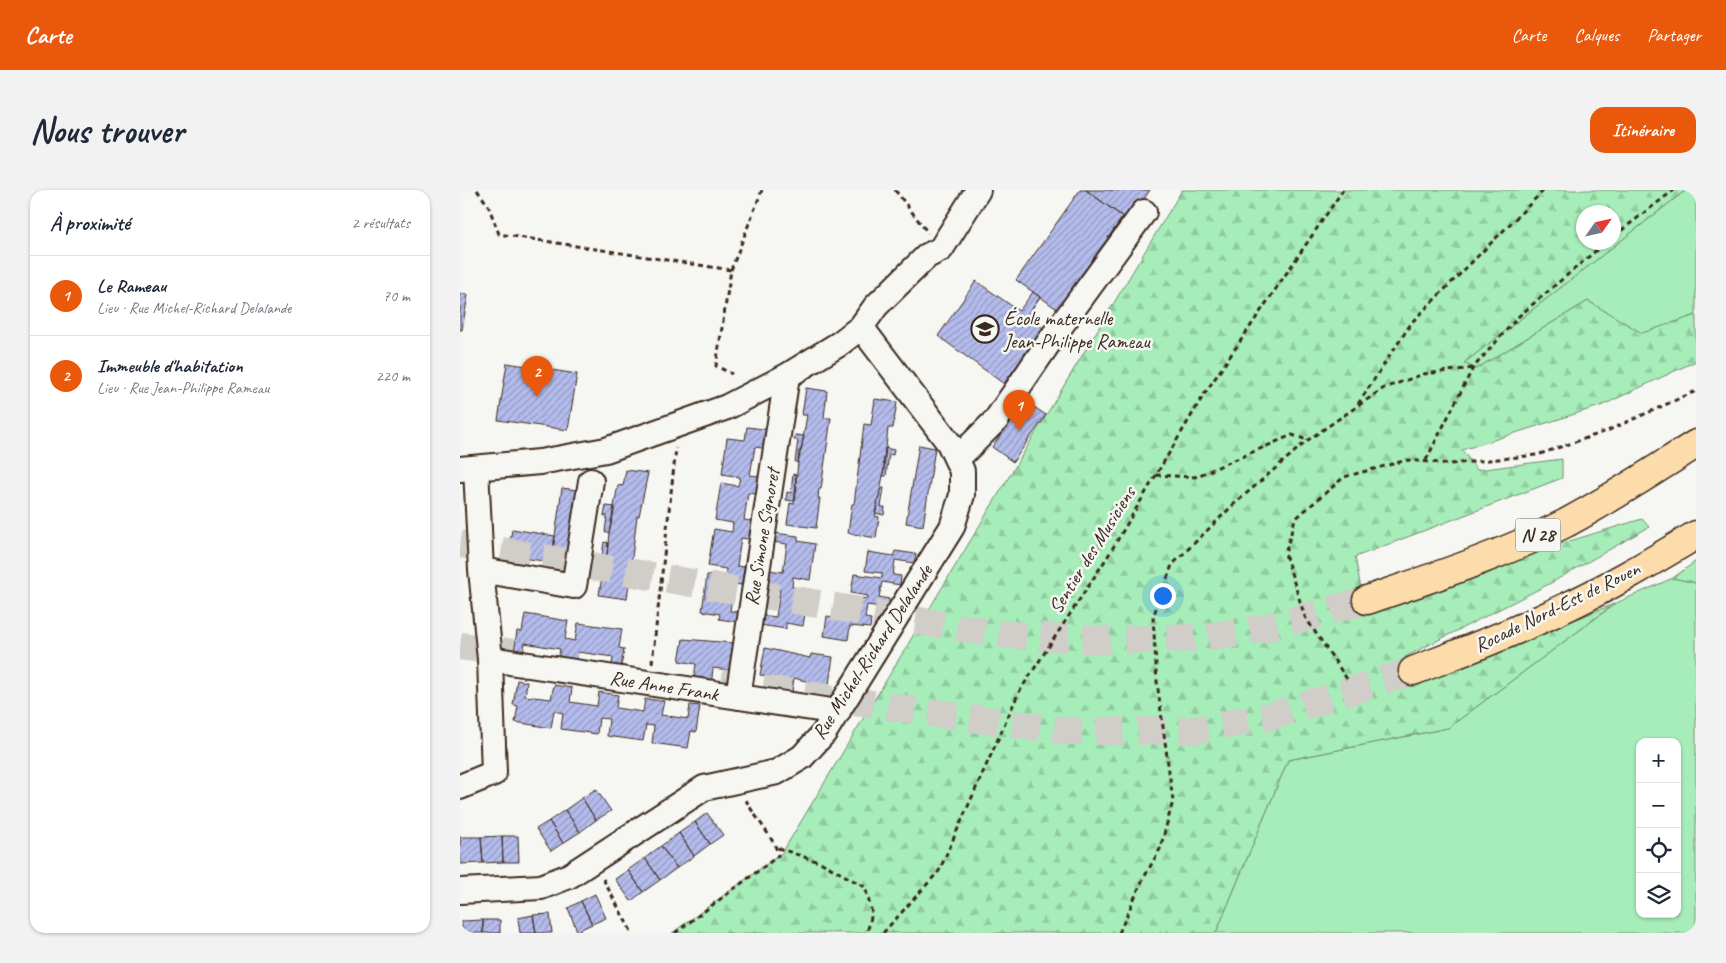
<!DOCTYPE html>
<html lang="fr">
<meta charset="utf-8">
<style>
:root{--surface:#fff;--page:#f2f2f3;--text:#1f2937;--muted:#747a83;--line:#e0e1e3;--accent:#ea580c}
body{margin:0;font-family:Caveat,sans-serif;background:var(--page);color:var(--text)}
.controls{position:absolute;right:15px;bottom:15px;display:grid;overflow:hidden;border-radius:10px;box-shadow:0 1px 4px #0004}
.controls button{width:45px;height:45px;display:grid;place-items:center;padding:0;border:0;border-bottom:1px solid var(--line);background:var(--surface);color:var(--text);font:25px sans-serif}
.compass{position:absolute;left:1116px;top:15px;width:45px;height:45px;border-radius:50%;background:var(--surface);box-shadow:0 1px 4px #0004;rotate:56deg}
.you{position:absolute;left:702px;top:405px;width:18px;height:18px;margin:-12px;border:4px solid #fff;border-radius:50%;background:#1a73e8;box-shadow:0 0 0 8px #1a73e833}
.badge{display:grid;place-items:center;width:32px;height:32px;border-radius:50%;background:var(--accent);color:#fff;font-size:16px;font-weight:700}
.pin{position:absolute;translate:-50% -41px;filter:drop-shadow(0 1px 2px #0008)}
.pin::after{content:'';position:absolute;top:26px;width:18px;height:15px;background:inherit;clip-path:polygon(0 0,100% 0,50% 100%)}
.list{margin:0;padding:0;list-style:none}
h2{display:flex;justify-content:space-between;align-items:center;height:65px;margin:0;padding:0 20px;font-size:21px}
h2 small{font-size:16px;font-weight:400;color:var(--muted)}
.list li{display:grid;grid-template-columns:32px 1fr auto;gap:15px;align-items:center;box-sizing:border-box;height:80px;padding:0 20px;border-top:1px solid var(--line)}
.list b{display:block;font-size:19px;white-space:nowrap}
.list p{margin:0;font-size:16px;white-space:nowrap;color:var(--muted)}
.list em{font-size:16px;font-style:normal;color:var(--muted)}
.icon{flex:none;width:28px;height:28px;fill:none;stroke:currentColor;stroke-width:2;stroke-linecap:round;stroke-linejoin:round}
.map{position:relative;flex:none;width:1236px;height:743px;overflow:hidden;border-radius:15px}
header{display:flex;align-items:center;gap:30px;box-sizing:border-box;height:70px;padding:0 25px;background:var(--accent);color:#fff}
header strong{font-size:24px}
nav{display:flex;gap:28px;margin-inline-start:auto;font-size:18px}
.intro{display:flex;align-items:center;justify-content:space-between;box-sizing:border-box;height:120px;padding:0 30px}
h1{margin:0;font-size:35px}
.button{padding:12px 22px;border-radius:15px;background:var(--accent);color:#fff;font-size:18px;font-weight:700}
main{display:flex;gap:30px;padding:0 30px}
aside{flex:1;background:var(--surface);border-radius:15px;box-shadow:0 1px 4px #0004}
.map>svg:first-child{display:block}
.grass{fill:#a6edba;stroke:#708c6c;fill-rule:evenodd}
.forest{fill:url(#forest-firs);stroke:#708c6c;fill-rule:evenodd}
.building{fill:url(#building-hatch);stroke:#3b2a1e}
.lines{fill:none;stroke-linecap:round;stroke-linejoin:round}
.highway-tunnel{stroke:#d1cdc8;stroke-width:28;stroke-dasharray:28 14;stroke-linecap:butt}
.minor-casing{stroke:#3b2a1e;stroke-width:28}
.highway-casing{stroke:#3b2a1e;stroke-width:31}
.path{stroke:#3b2a1e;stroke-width:3;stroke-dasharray:5 4;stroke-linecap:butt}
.minor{stroke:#f6f6f2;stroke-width:24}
.highway{stroke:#fddcac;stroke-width:28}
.labels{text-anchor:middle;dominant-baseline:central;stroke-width:5;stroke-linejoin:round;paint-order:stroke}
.shield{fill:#f6f6f2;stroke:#73675e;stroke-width:1}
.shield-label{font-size:19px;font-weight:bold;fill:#3b2a1e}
.poi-label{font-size:20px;fill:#3b2a1e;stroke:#f6f6f2;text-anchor:start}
.street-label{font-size:20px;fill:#3b2a1e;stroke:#f6f6f2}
</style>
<header>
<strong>Carte</strong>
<nav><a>Carte</a><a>Calques</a><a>Partager</a></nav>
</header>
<div class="intro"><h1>Nous trouver</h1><a class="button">Itinéraire</a></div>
<main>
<aside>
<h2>À proximité<small>2 résultats</small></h2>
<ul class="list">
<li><span class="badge">1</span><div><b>Le Rameau</b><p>Lieu · Rue Michel-Richard Delalande</p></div><em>70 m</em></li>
<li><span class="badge">2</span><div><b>Immeuble d'habitation</b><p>Lieu · Rue Jean-Philippe Rameau</p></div><em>220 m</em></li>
</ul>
</aside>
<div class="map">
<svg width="1236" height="743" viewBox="0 0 1236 743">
<defs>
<pattern id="forest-firs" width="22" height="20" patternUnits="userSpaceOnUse" patternTransform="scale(1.25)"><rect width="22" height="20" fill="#a6edba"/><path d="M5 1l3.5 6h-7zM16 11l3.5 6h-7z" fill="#90cb9f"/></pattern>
<pattern id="building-hatch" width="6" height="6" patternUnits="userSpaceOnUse" patternTransform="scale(1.25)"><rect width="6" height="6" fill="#b4bced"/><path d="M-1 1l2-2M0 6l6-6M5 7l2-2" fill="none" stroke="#9499bf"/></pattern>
</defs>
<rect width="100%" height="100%" fill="#f6f6f2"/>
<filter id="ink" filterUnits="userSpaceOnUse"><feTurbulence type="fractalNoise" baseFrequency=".02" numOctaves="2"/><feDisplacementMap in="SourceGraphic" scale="10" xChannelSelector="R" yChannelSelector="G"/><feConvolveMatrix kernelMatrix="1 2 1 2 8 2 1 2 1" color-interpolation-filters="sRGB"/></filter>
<g filter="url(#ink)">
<!-- grass -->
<path class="grass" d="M1226,0h10v125l-54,19 -54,-33 -112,68 -12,-6z
M1213,388l23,5v350h-480l72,-173 160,-32 168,-125zM1180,552h37v172h-37z"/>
<!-- forest -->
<path class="forest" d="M722,0h504l-222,173 12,6 112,-68 54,32 54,-18v46l-93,44 -141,45 15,20 85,-11v19l-207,79 11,58 151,-58 125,-38 7,8 -100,57 -144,73 14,26 197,-80 -168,125 -160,32 -72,173h-544l110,-80zM1124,22h30v30h-30z
M1236,371v22l-23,-5z"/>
<!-- building -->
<path class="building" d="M620,0h6l37,27 -66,92 -41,-29z
M626,0h64l-36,52 -6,-4 15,-21z
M516,91l43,30 14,-19 7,5 -13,19 16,12 -39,56 -66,-48z
M0,103l8,2 -6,35h-2z
M47,173l70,11 -9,56 -70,-10z
M346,198l21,3 -3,27h7l-10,71h-2l-1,9h2l-4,30 -29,-4 3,-21 4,1 5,-53h2l6,-36h-5z
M415,209l22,3 -4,26h-5l-5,48 -8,40 4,1 -3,21 -28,-5 4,-29h2l10,-80 7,1z
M565,211l21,14 -33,47 -21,-15z
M287,237l25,3 -3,19 -14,-2 -5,28 15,2 -3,18 -14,-2 -4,27 14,2 -3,18 -14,-2 -4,28 15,2 -3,18 -15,-2 -4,27 16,3 -1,9 -26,-4 1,-5 -18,-3 5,-36 18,2 1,-8 -18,-3 6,-37 18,3 1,-9 -18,-3 6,-37 17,3 2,-9 -18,-3 5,-36 18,2z
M335,245l9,1 -6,27 -3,-1 3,-22h-4z
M459,255l16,3 -12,78 -17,-3z
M425,258l9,2 -1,5 -4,-1 -3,22h-3l2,-12h-2z
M166,280l22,3 -9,43h-2l-10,83 -28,-4 3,-19h3l4,-43 9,-48 5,1z
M333,284l3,1 -1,11h2l-2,15 -9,-1 1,-8 4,1z
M102,298l16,2 -12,83 -16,-3z
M421,298h3l-3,19h4l-1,8 -9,-2z
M146,316l9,1 -6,26 -4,-1 2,-16h-3z
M52,339l43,7 -4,26 -43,-6z
M314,343l24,3v5l17,3 -5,36 -17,-3 -1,10 17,2 -6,37 -17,-3v6l-26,-4 1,-10 15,2 4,-27 -14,-2 2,-18 15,2 4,-28 -14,-2z
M144,352l4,1 -2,28 -9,-1 1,-7h3z
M435,361l21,3 -2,9 -19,-3 -2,15 8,1 -1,9 -18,-3 -3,15 10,2 -1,9 -21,-3 -2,13 6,1 -1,9 -20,-2 -2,14 -24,-4 3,-20 22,4 1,-4 -9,-1 3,-19 23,3 1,-3 -17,-3 3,-19 28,4v-5l-17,-2 3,-19 26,4z
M65,424l43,7 -3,18 10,2 3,-18 44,6 -3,19 5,1 -4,25 -9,-1 2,-16 -35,-5 -2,15 -19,-3 3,-15 -35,-6 -3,16 -9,-1 4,-27 5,1z
M223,449l50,4 -4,27 -16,-2 -2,19 -18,-3 3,-20 -17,-3z
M305,458l45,10 1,-4 22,3 -7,47 -12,-2 3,-18 -23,-6 -3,21 -19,-3 3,-19 -15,-2z
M57,490l10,2 -2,14 26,3 3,-14 18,3 -2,14 27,4 2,-14 19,3 -2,13 27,4 2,-13 19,2 -3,14 27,4 2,-14 10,1 -4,26 -5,-1 -3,17 -36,-5 2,-17 -8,-1 -3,16 -36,-5 2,-17 -10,-1 -2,16 -36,-5 2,-16 -9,-2 -3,17 -36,-6 3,-16 -5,-1z
M136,599l15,22 -15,9 -14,-22z
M122,608l14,22 -16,12 -15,-22z
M105,620l15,22 -17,11 -14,-22z
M247,623l16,22 -13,9 -15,-22z
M89,631l14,22 -12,8 -15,-22z
M235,632l15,22 -16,12 -15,-23z
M219,643l15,23 -17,12 -16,-22z
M42,646h16l1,26h-16z
M42,646l1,26 -20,1 -2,-26z
M0,647h21l2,26 -22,1z
M201,656l16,22 -17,12 -15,-22z
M185,668l15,22 -17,12 -15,-22z
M168,680l15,22 -12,9 -16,-22z
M135,704l11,24 -14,6 -11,-23z
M121,711l11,23 -15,7 -9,-23z
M90,724l2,19h-16l-3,-18z
M73,725l3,18h-16l-2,-15z
M23,730h17v13h-17z
M23,730v13h-21v-12z"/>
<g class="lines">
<!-- highway-tunnel -->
<path class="highway-tunnel" d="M0,354l537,90 102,6 95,-2 46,-5 42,-9 85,-24
M0,456l53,7
M261,493l342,48h71l61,-1 77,-14 141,-45"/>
<!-- minor casing -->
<g class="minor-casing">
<path id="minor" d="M497,269l39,-39 58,-85 90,-123
M0,279l80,-7 66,-12 121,-43 60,-31 52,-32 22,-17 15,-21 51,-50 14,-7 37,-59
M21,380l93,16 17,-105
M30,469l348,53
M278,507l49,-321
M0,597l34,-14 -4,-114 -9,-89 -5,-102
M0,701l81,-4 28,-11 135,-88 73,-16 25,-15 22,-24 128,-206 10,-32v-24l-13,-28 -88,-116"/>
</g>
<!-- highway casing -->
<g class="highway-casing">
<path id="highway" d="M907,410c67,-23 135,-45 199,-77 45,-24 87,-52 130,-79
M953,481c49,-19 98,-37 145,-60 48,-22 93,-49 138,-76"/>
</g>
<!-- path -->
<path class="path" d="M17,0l11,15 11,29 232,36 -15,96 16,8
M435,0l33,43
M1154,46l60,-46
M271,80l31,-80
M898,214l54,-82 132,-132
M966,270l47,-92 46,-52 87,-74
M696,285l39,2 97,-42 16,5
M192,473l24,-215
M887,489l-42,-62 -20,-63 10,-35 49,-42 63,-17 44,4 86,-9 70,-24 89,-40
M318,658l44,15 43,24 7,26 -5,20
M143,689l29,54
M215,743l103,-77c0,-13 -25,-41 -32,-56
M423,743l56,-62 80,-179 89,-136 95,-160 140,-206
M659,743l22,-50 19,-34 13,-48 -16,-119 -4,-65 19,-52 60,-59 76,-66 76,-52 40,-14 49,-6"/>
<!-- minor -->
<use href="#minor" class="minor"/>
<!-- highway -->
<use href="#highway" class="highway"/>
</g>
</g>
<!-- icons -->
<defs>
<g id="school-ring" transform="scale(1.4375)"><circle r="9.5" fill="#f6f6f2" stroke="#3b2a1e" stroke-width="1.5"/><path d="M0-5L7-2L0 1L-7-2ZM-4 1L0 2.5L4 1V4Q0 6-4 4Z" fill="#3b2a1e"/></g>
</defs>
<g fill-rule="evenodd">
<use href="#school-ring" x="525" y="139"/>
</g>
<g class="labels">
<!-- shield labels -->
<rect class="shield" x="1055.5" y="328.5" width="45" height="33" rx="4"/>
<g class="shield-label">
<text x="1078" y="345">N 28</text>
</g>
<!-- poi labels -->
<g class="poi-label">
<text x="544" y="128">École maternelle<tspan x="544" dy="23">Jean-Philippe Rameau</tspan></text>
</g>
<!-- street labels -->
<g class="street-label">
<text transform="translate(302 347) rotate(-81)">Rue Simone Signoret</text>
<text transform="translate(632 360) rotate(-58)">Sentier des Musiciens</text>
<text transform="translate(1097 417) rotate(-26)">Rocade Nord-Est de Rouen</text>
<text transform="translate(412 462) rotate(-57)">Rue Michel-Richard Delalande</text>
<text transform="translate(204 496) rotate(9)">Rue Anne Frank</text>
</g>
</g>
</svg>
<div class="controls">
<button>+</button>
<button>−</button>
<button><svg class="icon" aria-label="locate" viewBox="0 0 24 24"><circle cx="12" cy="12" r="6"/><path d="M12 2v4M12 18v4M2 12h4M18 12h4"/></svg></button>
<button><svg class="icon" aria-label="layers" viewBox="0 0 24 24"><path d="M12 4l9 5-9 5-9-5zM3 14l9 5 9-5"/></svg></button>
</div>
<svg class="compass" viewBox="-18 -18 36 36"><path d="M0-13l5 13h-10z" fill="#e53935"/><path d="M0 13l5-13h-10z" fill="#747a83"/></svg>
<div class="you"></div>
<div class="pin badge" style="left:559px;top:241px">1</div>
<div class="pin badge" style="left:77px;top:207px">2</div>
</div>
</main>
